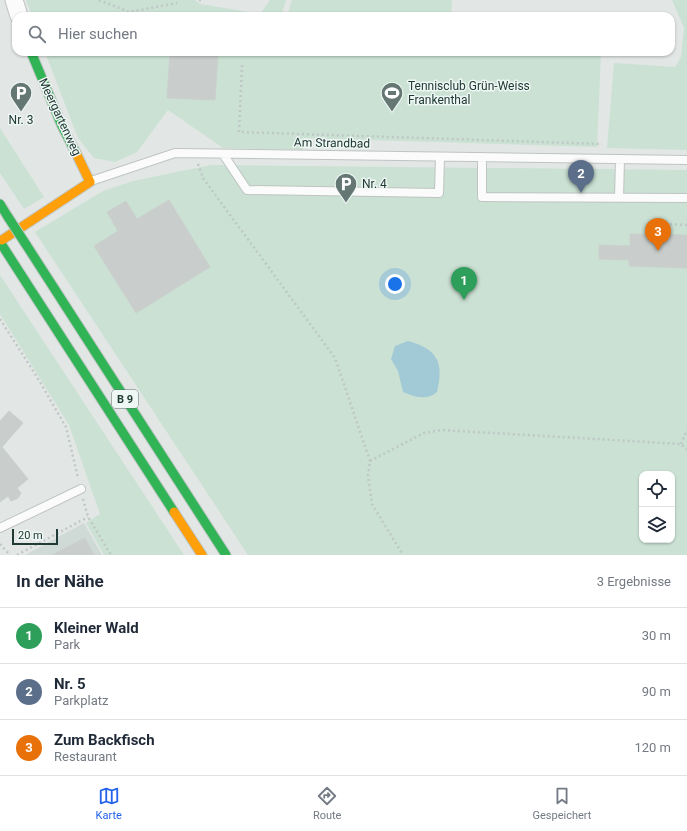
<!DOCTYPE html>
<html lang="de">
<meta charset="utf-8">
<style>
:root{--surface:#fff;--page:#f2f2f3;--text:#1f2937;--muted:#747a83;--line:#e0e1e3;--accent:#2563eb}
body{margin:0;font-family:Roboto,sans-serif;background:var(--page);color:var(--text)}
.controls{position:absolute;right:12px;bottom:12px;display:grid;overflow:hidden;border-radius:8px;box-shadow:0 1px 3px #0004}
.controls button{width:36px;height:36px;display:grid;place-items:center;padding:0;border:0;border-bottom:1px solid var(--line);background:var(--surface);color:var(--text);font:20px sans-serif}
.scale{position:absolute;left:12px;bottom:10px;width:46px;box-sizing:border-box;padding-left:4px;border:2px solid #203a35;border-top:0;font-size:11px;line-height:14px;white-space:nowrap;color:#203a35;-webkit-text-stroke:3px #eff7f4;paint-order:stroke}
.you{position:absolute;left:395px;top:284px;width:14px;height:14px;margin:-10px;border:3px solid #fff;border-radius:50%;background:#1a73e8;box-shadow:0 0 0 6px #1a73e833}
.badge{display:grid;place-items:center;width:26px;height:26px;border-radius:50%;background:var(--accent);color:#fff;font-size:13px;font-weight:700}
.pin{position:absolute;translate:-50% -33px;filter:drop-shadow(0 1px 2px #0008)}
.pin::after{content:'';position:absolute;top:21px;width:14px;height:12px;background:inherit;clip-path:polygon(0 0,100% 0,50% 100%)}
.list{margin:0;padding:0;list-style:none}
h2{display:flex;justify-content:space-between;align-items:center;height:52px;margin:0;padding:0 16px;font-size:17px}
h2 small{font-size:13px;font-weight:400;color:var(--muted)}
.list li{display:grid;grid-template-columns:26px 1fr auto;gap:12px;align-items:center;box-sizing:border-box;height:56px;padding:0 16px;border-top:1px solid var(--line)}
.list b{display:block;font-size:15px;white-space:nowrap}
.list p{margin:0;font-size:13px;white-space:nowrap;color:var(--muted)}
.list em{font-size:13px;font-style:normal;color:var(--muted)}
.icon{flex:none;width:22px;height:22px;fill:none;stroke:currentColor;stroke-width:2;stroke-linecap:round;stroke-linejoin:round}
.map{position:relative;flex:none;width:687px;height:555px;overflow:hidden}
.search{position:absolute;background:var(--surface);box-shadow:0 1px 3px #0004;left:12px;right:12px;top:12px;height:44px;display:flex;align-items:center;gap:10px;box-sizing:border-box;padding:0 14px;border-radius:12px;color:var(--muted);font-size:15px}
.sheet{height:220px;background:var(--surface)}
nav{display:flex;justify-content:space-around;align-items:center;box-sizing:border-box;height:56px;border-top:1px solid var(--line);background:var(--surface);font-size:11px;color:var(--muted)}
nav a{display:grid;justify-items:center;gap:2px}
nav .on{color:var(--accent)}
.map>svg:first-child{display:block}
.built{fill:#cfd9d5}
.green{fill:#cae1d3;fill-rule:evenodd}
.water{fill:#a2cad6}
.building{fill:#c9cecc;stroke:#cad0ce}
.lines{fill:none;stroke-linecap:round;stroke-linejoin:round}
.lane-casing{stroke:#bfc4c2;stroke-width:10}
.street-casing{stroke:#bfc4c2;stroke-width:19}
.fast-casing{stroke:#bec5c3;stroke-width:11}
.slow-casing{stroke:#bec5c3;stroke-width:11}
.path{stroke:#bfc8c6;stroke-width:2.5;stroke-dasharray:2 3;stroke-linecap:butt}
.lane{stroke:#fbfbfb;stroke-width:8}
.street{stroke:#fbfbfb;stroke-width:17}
.fast{stroke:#30b455;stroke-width:9}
.slow{stroke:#ff9f0a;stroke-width:9}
.fast-bridge-casing{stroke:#bbc4c2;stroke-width:11;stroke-linecap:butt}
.fast-bridge{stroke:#30b455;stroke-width:9}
.labels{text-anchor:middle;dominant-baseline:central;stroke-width:3;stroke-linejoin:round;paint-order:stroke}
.shield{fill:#eff7f4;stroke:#5e736e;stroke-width:1}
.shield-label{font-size:11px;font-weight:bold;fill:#203a35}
.poi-label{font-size:12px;fill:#203a35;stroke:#eff7f4;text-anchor:start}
.street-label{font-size:12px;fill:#203a35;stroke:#eff7f4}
</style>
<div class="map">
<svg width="687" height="555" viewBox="0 0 687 555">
<rect width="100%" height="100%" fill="#e2e7e5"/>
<!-- built -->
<path class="built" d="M84,523l18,32h-77z"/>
<!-- green -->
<path class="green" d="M26,0h169l5,4 60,10 10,-14h16l-5,16h-249z
M292,0h160l-1,16h-164z
M672,0h15v150l-80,-2 7,-85 61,4 6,-10 3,-29z
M45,52l556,1 -4,94 -294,-9v12l-80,-2 -55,-38 -31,42 -22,10 -21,-4 -16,-20z
M0,128l44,69 -20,12 -24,-36z
M211,165l476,5v385h-439l-213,-323 68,-41 30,-10zM642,474h30v66h-30z
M0,275l184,280h-80l-18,-32 14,-9 -31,-89 -69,-111z"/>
<!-- water -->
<path class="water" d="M408,341c30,8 36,22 29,51 -11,9 -22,5 -34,0l-5,-21 -7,-12 4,-13z"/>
<!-- building -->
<path class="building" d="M170,52l48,2 -3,46 -48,-2z
M169,200l41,67 -74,46 -42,-67 24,-15 -11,-19 19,-11 11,18z
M630,234l57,1v33l-58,-2v-6l-30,-1v-14l31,1z
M9,411l14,12 -21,24 26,32 -11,9 4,5 -3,5 -7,3 -3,-5 -8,6v-81z
M85,538l9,17h-42z"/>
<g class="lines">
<!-- lane casing -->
<g class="lane-casing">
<path id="lane" d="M223,154l24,36 192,3 1,-36
M482,157v40l205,1
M91,181l84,-28 512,7
M619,197l1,-38
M0,528l81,-39"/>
</g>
<!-- street casing -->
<g class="street-casing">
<path id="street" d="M14,0l5,16"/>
</g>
<!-- fast casing -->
<g class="fast-casing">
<path id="fast" d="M31,52l31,74 14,27
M0,204l8,13
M0,242l174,270
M25,243l201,312"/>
</g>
<!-- slow casing -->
<g class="slow-casing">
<path id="slow" d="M2,240l88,-58 -14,-29
M174,512l28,43"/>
</g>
<!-- path -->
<path class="path" d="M99,0l30,12 48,-9
M199,0h3
M242,65l-3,67 363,12
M198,164l5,14 132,180 35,103 -2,15 4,28 31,51
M665,224l22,1
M0,319l37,58 29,50 12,51
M681,444l6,-14
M370,461l54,-28 18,-3 239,14 6,5
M83,499l5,18 23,38
M0,544l10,11
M17,555l71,-38"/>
<!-- lane -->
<use href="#lane" class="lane"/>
<!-- street -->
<use href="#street" class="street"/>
<!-- fast -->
<use href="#fast" class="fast"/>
<!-- slow -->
<use href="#slow" class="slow"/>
<!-- fast-bridge casing -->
<g class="fast-bridge-casing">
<path id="fast-bridge" d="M8,217l17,26"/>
</g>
<!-- fast-bridge -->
<use href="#fast-bridge" class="fast-bridge"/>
</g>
<!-- icons -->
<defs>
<g id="parking-pin" transform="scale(1.15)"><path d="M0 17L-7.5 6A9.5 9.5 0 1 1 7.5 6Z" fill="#647773" stroke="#eff7f4"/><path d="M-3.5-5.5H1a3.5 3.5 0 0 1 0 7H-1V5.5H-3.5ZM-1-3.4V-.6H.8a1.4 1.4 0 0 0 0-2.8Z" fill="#fff"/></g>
<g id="stadium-pin" transform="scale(1.15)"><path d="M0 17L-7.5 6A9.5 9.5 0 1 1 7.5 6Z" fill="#647773" stroke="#eff7f4"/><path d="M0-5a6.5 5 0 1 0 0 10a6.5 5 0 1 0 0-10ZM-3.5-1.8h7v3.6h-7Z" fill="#fff"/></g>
</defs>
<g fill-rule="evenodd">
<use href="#parking-pin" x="21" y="93"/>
<use href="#stadium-pin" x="392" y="93"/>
<use href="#parking-pin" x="346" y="184"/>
</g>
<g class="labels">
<!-- shield labels -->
<rect class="shield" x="112" y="390" width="26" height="18" rx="3"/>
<g class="shield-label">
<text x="125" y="399">B 9</text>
</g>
<!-- poi labels -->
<g class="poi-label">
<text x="408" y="86">Tennisclub Grün-Weiss<tspan x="408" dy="14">Frankenthal</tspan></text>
<text x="21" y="120" text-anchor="middle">Nr. 3</text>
<text x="362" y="184">Nr. 4</text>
</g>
<!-- street labels -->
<g class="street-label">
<text transform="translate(60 117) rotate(65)">Meergartenweg</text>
<text transform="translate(332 143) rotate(1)">Am Strandbad</text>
</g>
</g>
</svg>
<div class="controls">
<button><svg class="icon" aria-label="locate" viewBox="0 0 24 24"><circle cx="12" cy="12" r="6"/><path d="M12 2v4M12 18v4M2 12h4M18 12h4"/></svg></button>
<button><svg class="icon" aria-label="layers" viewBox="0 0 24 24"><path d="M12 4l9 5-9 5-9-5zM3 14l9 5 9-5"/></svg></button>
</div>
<div class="scale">20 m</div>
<div class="you"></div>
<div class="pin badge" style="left:464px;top:300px;background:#2e9e5b">1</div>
<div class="pin badge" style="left:581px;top:193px;background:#5c6f8a">2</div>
<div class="pin badge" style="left:658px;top:251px;background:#e8710a">3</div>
<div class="search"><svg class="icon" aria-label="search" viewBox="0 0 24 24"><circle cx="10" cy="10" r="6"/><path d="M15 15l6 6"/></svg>Hier suchen</div>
</div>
<section class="sheet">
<h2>In der Nähe<small>3 Ergebnisse</small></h2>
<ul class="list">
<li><span class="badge" style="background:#2e9e5b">1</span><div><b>Kleiner Wald</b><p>Park</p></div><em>30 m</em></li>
<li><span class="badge" style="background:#5c6f8a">2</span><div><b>Nr. 5</b><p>Parkplatz</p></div><em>90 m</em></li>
<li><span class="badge" style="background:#e8710a">3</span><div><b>Zum Backfisch</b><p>Restaurant</p></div><em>120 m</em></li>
</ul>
</section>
<nav>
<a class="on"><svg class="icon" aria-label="map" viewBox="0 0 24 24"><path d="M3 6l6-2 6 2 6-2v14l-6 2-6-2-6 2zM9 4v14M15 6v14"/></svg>Karte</a>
<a><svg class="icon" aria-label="directions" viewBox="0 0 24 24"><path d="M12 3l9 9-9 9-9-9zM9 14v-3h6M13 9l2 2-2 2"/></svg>Route</a>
<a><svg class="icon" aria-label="saved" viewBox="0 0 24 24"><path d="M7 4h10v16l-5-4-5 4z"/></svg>Gespeichert</a>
</nav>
